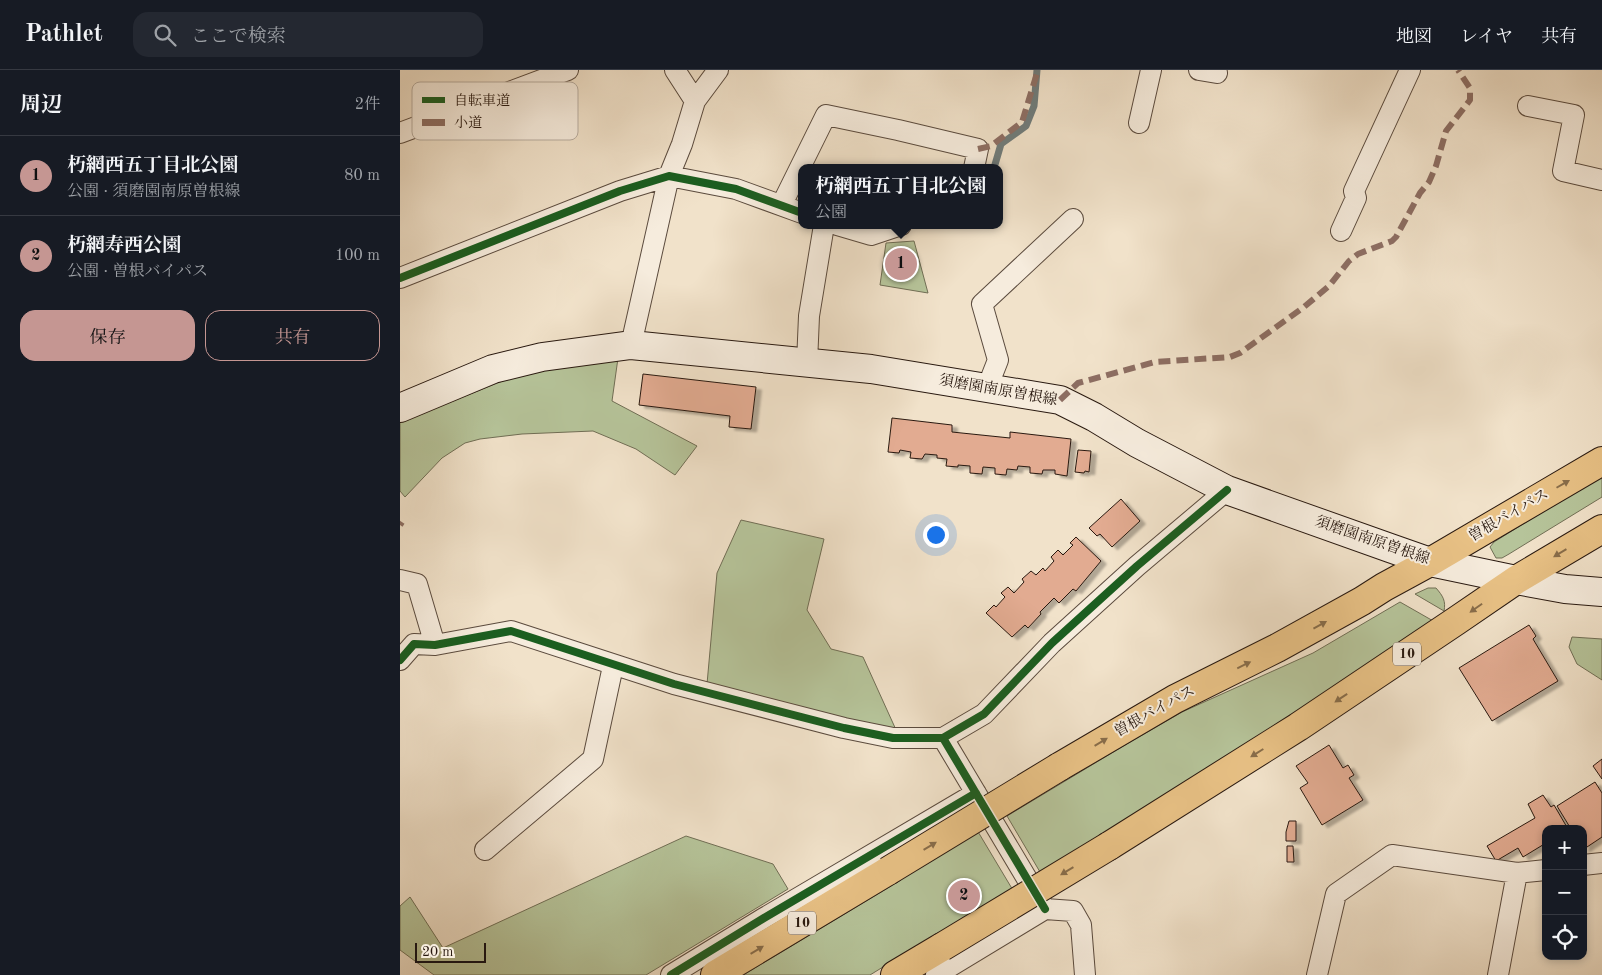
<!DOCTYPE html>
<html lang="ja">
<meta charset="utf-8">
<style>
:root{--surface:#171b24;--page:#242831;--text:#f1f3f6;--muted:#9ea1a6;--line:#363941;--accent:#c59692}
body{margin:0;font-family:"Old Standard TT","Noto Serif JP",serif;background:var(--page);color:var(--text)}
.controls{position:absolute;right:15px;bottom:15px;display:grid;overflow:hidden;border-radius:10px;box-shadow:0 2px 8px #0003}
.controls button{width:45px;height:45px;display:grid;place-items:center;padding:0;border:0;border-bottom:1px solid var(--line);background:var(--surface);color:var(--text);font:25px sans-serif}
.scale{position:absolute;left:15px;bottom:12px;width:71px;box-sizing:border-box;padding-left:5px;border:2px solid #291910;border-top:0;font-size:14px;line-height:18px;white-space:nowrap;color:#291910;-webkit-text-stroke:4px #f6ecdd;paint-order:stroke}
.you{position:absolute;left:535px;top:464px;width:18px;height:18px;margin:-12px;border:4px solid #fff;border-radius:50%;background:#1a73e8;box-shadow:0 0 0 8px #1a73e833}
.badge{display:grid;place-items:center;width:32px;height:32px;border-radius:50%;background:var(--accent);color:#111;font-size:16px;font-weight:700}
.pin{position:absolute;translate:-50% -50%;border:2px solid #fff;box-shadow:0 1px 5px #0006}
.popup{position:absolute;left:398px;top:94px;width:205px;height:65px;box-sizing:border-box;display:grid;place-content:center;border-radius:10px;background:var(--surface);filter:drop-shadow(0 1px 4px #0005);font-size:16px;white-space:nowrap;color:var(--muted)}
.popup b{font-size:19px;color:var(--text)}
.popup::after{content:'';position:absolute;left:50%;top:100%;margin-left:-10px;border:10px solid transparent;border-top-color:var(--surface)}
.list{margin:0;padding:0;list-style:none}
h2{display:flex;justify-content:space-between;align-items:center;height:65px;margin:0;padding:0 20px;font-size:21px}
h2 small{font-size:16px;font-weight:400;color:var(--muted)}
.list li{display:grid;grid-template-columns:32px 1fr auto;gap:15px;align-items:center;box-sizing:border-box;height:80px;padding:0 20px;border-top:1px solid var(--line)}
.list b{display:block;font-size:19px;white-space:nowrap}
.list p{margin:0;font-size:16px;white-space:nowrap;color:var(--muted)}
.list em{font-size:16px;font-style:normal;color:var(--muted)}
.actions{display:flex;gap:10px;padding:15px 20px}
.actions a{flex:1;padding:11px 0;border:1px solid var(--accent);border-radius:15px;text-align:center;font-size:18px;color:var(--accent)}
.actions .main{background:var(--accent);color:#111}
.icon{flex:none;width:28px;height:28px;fill:none;stroke:currentColor;stroke-width:2;stroke-linecap:round;stroke-linejoin:round}
.map{position:relative;flex:none;width:1202px;height:905px;overflow:hidden}
header{display:flex;align-items:center;gap:30px;box-sizing:border-box;height:70px;padding:0 25px;background:var(--surface);border-bottom:1px solid var(--line)}
header strong{font-size:24px}
nav{display:flex;gap:28px;margin-inline-start:auto;font-size:18px}
.search{width:350px;height:45px;background:var(--page);display:flex;align-items:center;gap:12px;box-sizing:border-box;padding:0 18px;border-radius:15px;color:var(--muted);font-size:19px}
main{display:flex}
aside{flex:1;background:var(--surface)}
.map>svg:first-child{display:block}
.green{fill:#b6c49a;stroke:#706e55}
.lines{fill:none;stroke-linecap:round;stroke-linejoin:round}
.stream{stroke:#6f7b7a;stroke-width:7}
.building{fill:#e2ab91;stroke:#291910;filter:url(#shadow)}
.minor-casing{stroke:#5b4b3e;stroke-width:22}
.secondary-casing{stroke:#291910;stroke-width:30}
.trunk-casing{stroke:#291910;stroke-width:30}
.minor{stroke:#f6ecdd;stroke-width:20}
.secondary{stroke:#f6ecdd;stroke-width:28}
.trunk{stroke:#e8c185;stroke-width:28}
.trunk-bridge-casing{stroke:#291910;stroke-width:30;stroke-linecap:butt}
.trunk-bridge{stroke:#e8c185;stroke-width:28}
.quiet{stroke:#8d6e63;stroke-width:6;stroke-dasharray:12 6;stroke-linecap:butt}
.cycleway-casing{stroke:#f6ecdd;stroke-width:11}
.cycleway{stroke:#1b5e20;stroke-width:8}
.oneway{fill:#886d4a}
.labels{text-anchor:middle;dominant-baseline:central;stroke-width:4;stroke-linejoin:round;paint-order:stroke}
.shield{fill:#f6ecdd;stroke:#66584e;stroke-width:1}
.shield-label{font-size:14px;font-weight:bold;fill:#291910}
.street-label{font-size:15px;fill:#291910;stroke:#f6ecdd}
.key{fill:#f6ecdd;stroke:#b8ada0;stroke-width:1}
.key-label{font-size:14px;fill:#291910}
</style>
<header>
<strong>Pathlet</strong>
<div class="search"><svg class="icon" aria-label="search" viewBox="0 0 24 24"><circle cx="10" cy="10" r="6"/><path d="M15 15l6 6"/></svg>ここで検索</div>
<nav><a>地図</a><a>レイヤ</a><a>共有</a></nav>
</header>
<main>
<aside>
<h2>周辺<small>2件</small></h2>
<ul class="list">
<li><span class="badge">1</span><div><b>朽網西五丁目北公園</b><p>公園 · 須磨園南原曽根線</p></div><em>80 m</em></li>
<li><span class="badge">2</span><div><b>朽網寿西公園</b><p>公園 · 曽根バイパス</p></div><em>100 m</em></li>
</ul>
<div class="actions"><a class="main">保存</a><a>共有</a></div>
</aside>
<div class="map">
<svg width="1202" height="905" viewBox="0 0 1202 905">
<defs>
<filter id="shadow"><feDropShadow dx="5.5" dy="3" stdDeviation="1" flood-color="#0004"/></filter>
</defs>
<rect width="100%" height="100%" fill="#f1e2ca"/>
<filter id="stains"><feTurbulence type="fractalNoise" baseFrequency=".004" numOctaves="4"/><feColorMatrix values="0 0 0 0 .2 0 0 0 0 .09 0 0 0 0 .02 0 0 0 .5 -.17"/></filter>
<radialGradient id="worn" r=".72"><stop offset=".6" stop-color="#630" stop-opacity="0"/><stop offset="1" stop-color="#630" stop-opacity=".3"/></radialGradient>
<!-- green -->
<path class="green" d="M514,171l14,52 -48,-8 6,-42z
M218,288l-6,43 85,45 -22,29 -39,-26 -43,-18 -71,3 -42,5 -15,4 -23,15 -37,39 -5,-6v-69l110,-44 52,-12z
M1202,405v22l-93,57 -7,4h-6l-6,-11 4,-5z
M341,450l83,19 -17,71 24,39 32,8 34,75 -190,-48 10,-111z
M1028,518h8c7,8 10,13 8,23l-29,-17z
M1000,532l35,20 -255,164 -140,86 -33,-56 123,-74 52,-30 131,-59z
M1172,567l30,2v41l-25,-16 -8,-17z
M565,740l61,102 -91,23 -65,40h-127l158,-95 -13,-23z
M286,766l87,28 15,25 -142,86h-212l-34,-25v-44l10,-9 33,51z"/>
<g class="lines">
<!-- stream -->
<path class="stream" d="M594,98l7,-24 25,-18 8,-20 3,-36"/>
</g>
<!-- building -->
<path class="building" d="M243,304l113,13 -5,42 -22,-2 1,-11 -91,-11z
M492,348l60,7v7l58,6v-6l61,7 -4,37 -12,-2v-4h-12l-1,4 -12,-1v-6l-12,-1 -1,4 -10,-1 -1,6 -11,-1v-6l-12,-1 -1,7 -12,-1v-7l-12,-1v2l-12,-1 1,-7 -10,-1v-3l-12,-1 -3,5 -12,-1 1,-6 -11,-2 -1,3 -11,-1z
M678,380l13,1 -2,21 -4,-1 -1,2 -9,-1z
M721,429l19,22 -28,26 -12,-13 -3,2 -8,-8z
M676,467l25,24 -25,30 -3,-2 -14,14 -5,-5 -14,14 1,2 -13,14 -3,-3 -13,12 -26,-24 8,-8 2,2 9,-10 -4,-4 7,-6 6,6 10,-11 -2,-3 9,-8 5,4 7,-7 2,3 9,-10 -3,-4 7,-7 5,5 10,-10 -3,-2z
M1129,555l7,11 -3,3 25,42 -66,40 -33,-53z
M929,675l14,23 5,-3 6,10 -5,3 14,22 -41,25 -22,-37 8,-5 -12,-17z
M1202,689v20l-9,-13z
M1195,712l7,11v44l-18,12 -1,-20h-12l-14,-23z
M1143,725l8,12 3,-2 14,24h-22v14l-23,14 -5,-9 -22,13 -9,-15 48,-28 -7,-14z
M889,751h7v20h-10v-9z
M887,776h6l1,16h-7z"/>
<g class="lines">
<!-- minor casing -->
<g class="minor-casing">
<path id="minor" d="M275,0l20,31
M799,0l18,3
M1128,36l46,9 -11,56 39,9
M739,53l12,-53
M0,63l168,-63
M382,134l44,-89 72,15 80,19 -4,19
M437,155l34,10 30,-10
M941,161l15,-33 -2,-7 56,-121
M0,208l220,-87 49,-15 67,13 66,24
M231,275l38,-169 13,-32 13,-43 23,-31
M407,293l2,-47 15,-91
M587,318l11,-28 -16,-56 91,-85
M0,510l17,4 18,61
M0,590l14,-16 21,1 76,-14 163,53 170,44 49,10h50
M85,780l108,-91 20,-93
M1183,795l19,-2
M645,839l-102,-171 41,-24 68,-71 85,-77 90,-76
M271,905l93,-57 212,-125
M536,905l109,-66 28,2 8,14 4,50
M917,905l19,-81 56,-39 125,18 29,-3
M1098,905l19,-102"/>
</g>
<!-- secondary casing -->
<g class="secondary-casing">
<path id="secondary" d="M0,338l93,-39 49,-12 89,-12 240,24 189,31 34,17 43,26 90,47 163,58 40,14 86,18 49,9 37,3"/>
</g>
<!-- trunk casing -->
<g class="trunk-casing">
<path id="trunk" d="M659,697l116,-68 102,-51 85,-47 22,-14 46,-25 172,-101
M709,776l189,-119 158,-106 60,-41 86,-51
M315,905l173,-104
M495,905l47,-28"/>
</g>
<!-- minor -->
<use href="#minor" class="minor"/>
<!-- secondary -->
<use href="#secondary" class="secondary"/>
<!-- trunk -->
<use href="#trunk" class="trunk"/>
<!-- trunk-bridge casing -->
<g class="trunk-bridge-casing">
<path id="trunk-bridge" d="M488,801l171,-104
M542,877l167,-101"/>
</g>
<!-- trunk-bridge -->
<use href="#trunk-bridge" class="trunk-bridge"/>
<!-- quiet -->
<path class="quiet" d="M578,79l13,-3 31,-24 16,-52
M660,330l18,-17 77,-21 75,-5 10,-4 64,-46 25,-21 20,-25 9,-7 34,-13 4,-4 24,-44 9,-11 7,-16 10,-35 24,-31v-12l-12,-18
M0,455l2,-3"/>
<!-- cycleway casing -->
<g class="cycleway-casing">
<path id="cycleway" d="M0,208l220,-87 49,-15 67,13 66,24
M0,590l14,-16 21,1 76,-14 163,53 170,44 49,10h50
M645,839l-102,-171 41,-24 68,-71 85,-77 90,-76
M271,905l93,-57 212,-125"/>
</g>
<!-- cycleway -->
<use href="#cycleway" class="cycleway"/>
</g>
<!-- one-way arrows -->
<defs><path id="oneway-solid" d="M-6-.8H1V-3.2L6.5 0L1 3.2V.8H-6Z" transform="scale(1.25)"/></defs>
<g class="oneway">
<use href="#oneway-solid" transform="translate(1163 414) rotate(-30)"/>
<use href="#oneway-solid" transform="translate(1160 483) rotate(149)"/>
<use href="#oneway-solid" transform="translate(1076 538) rotate(145)"/>
<use href="#oneway-solid" transform="translate(920 555) rotate(-29)"/>
<use href="#oneway-solid" transform="translate(844 595) rotate(-26)"/>
<use href="#oneway-solid" transform="translate(941 628) rotate(146)"/>
<use href="#oneway-solid" transform="translate(701 672) rotate(-31)"/>
<use href="#oneway-solid" transform="translate(857 683) rotate(148)"/>
<use href="#oneway-solid" transform="translate(530 776) rotate(-31)"/>
<use href="#oneway-solid" transform="translate(667 801) rotate(149)"/>
<use href="#oneway-solid" transform="translate(357 880) rotate(-31)"/>
</g>
<g class="labels">
<!-- shield labels -->
<g class="shield">
<rect x="993" y="572.5" width="28" height="23" rx="4"/>
<rect x="388" y="841.5" width="28" height="23" rx="4"/>
</g>
<g class="shield-label">
<text x="1007" y="584">10</text>
<text x="402" y="853">10</text>
</g>
<!-- street labels -->
<g class="street-label">
<text transform="translate(598 321) rotate(10)">須磨園南原曽根線</text>
<text transform="translate(1109 446) rotate(-30)">曽根バイパス</text>
<text transform="translate(972 471) rotate(19)">須磨園南原曽根線</text>
<text transform="translate(755 642) rotate(-29)">曽根バイパス</text>
</g>
</g>
<!-- legend -->
<rect x="12" y="12" width="166" height="58" rx="8" class="key"/>
<rect x="22" y="27" width="23" height="6" fill="#1b5e20"/>
<rect x="22" y="49" width="23" height="7" fill="#8d6e63"/>
<g class="key-label">
<text x="54" y="35">自転車道</text>
<text x="54" y="57">小道</text>
</g>
<rect width="100%" height="100%" filter="url(#stains)"/>
<rect width="100%" height="100%" fill="url(#worn)"/>
</svg>
<div class="controls">
<button>+</button>
<button>−</button>
<button><svg class="icon" aria-label="locate" viewBox="0 0 24 24"><circle cx="12" cy="12" r="6"/><path d="M12 2v4M12 18v4M2 12h4M18 12h4"/></svg></button>
</div>
<div class="scale">20 m</div>
<div class="you"></div>
<div class="pin badge" style="left:501px;top:194px">1</div>
<div class="popup"><b>朽網西五丁目北公園</b>公園</div>
<div class="pin badge" style="left:564px;top:826px">2</div>
</div>
</main>
